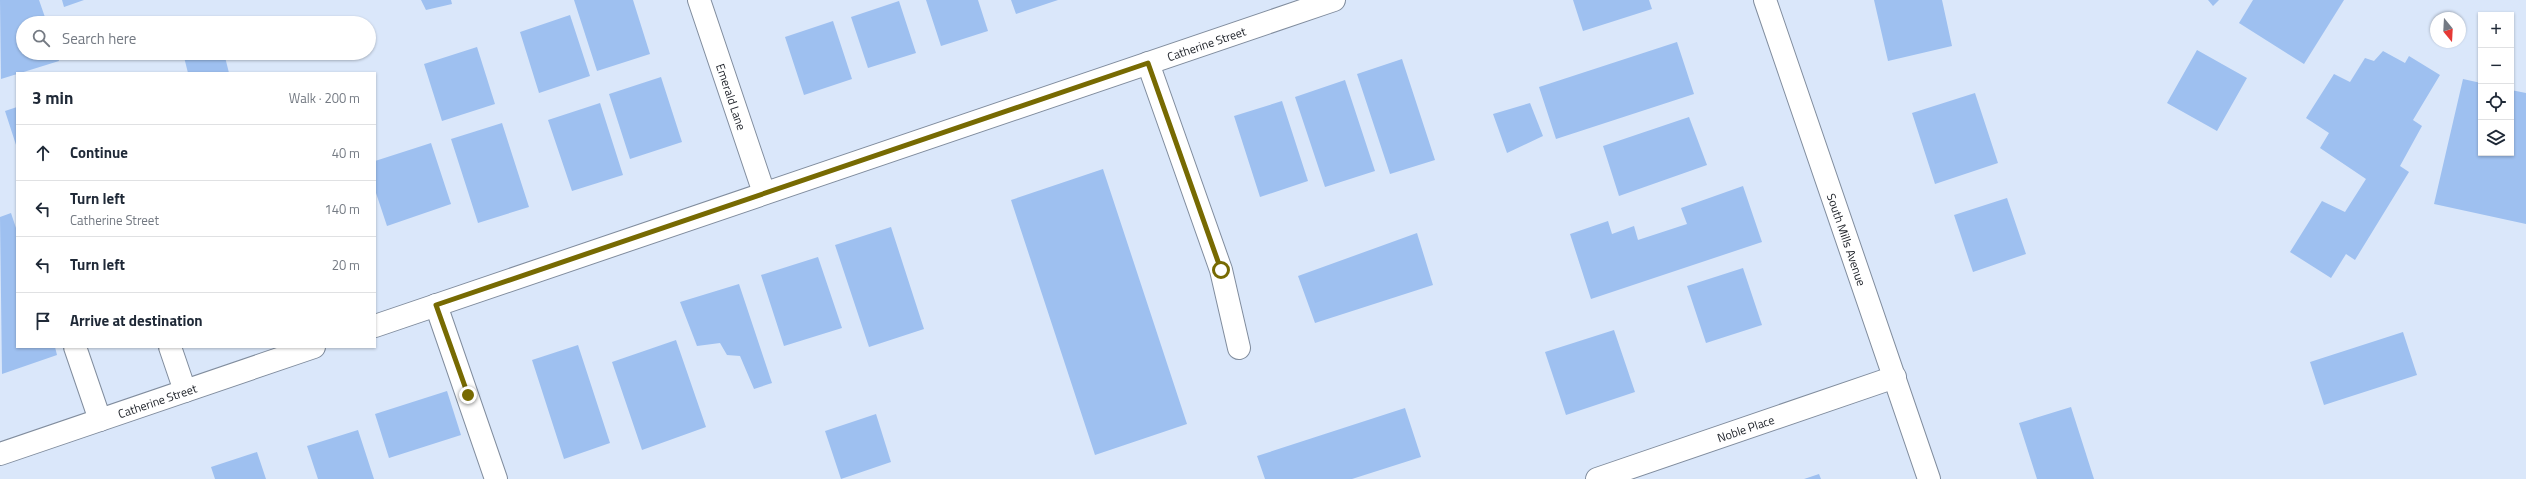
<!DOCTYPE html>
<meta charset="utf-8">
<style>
:root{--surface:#fff;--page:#f2f2f3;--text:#1f2937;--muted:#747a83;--line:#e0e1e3}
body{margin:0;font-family:"Titillium Web",sans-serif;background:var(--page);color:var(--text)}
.controls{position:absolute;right:12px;top:12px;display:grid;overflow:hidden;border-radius:0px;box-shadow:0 1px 3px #0004}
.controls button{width:36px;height:36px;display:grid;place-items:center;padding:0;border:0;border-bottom:1px solid var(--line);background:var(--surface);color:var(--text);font:20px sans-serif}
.compass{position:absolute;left:2430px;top:12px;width:36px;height:36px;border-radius:50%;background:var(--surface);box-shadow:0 1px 3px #0004;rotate:162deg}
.stop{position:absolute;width:12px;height:12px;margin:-9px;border:3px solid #776a02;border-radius:50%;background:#fff}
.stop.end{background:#776a02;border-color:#fff;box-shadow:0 1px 4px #0008}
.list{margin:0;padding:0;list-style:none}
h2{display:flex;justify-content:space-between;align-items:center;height:52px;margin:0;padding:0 16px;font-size:17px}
h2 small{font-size:13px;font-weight:400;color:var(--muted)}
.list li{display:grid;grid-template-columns:26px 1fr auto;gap:12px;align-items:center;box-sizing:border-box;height:56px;padding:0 16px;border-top:1px solid var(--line)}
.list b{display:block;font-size:15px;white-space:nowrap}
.list p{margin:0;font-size:13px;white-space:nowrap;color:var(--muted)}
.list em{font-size:13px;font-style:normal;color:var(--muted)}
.icon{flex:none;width:22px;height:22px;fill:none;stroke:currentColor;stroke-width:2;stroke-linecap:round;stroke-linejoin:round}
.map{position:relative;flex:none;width:2526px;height:479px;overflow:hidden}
.search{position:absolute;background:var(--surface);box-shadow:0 1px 3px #0004;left:16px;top:16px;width:360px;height:44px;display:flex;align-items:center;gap:10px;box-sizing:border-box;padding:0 14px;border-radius:22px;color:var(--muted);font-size:15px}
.panel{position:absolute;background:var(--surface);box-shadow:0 1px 3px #0004;left:16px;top:72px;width:360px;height:276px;border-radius:0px}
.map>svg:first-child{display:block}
.building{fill:#9ec0f0}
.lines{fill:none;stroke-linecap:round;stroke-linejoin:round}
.minor-casing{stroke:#818d9e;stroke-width:24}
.minor{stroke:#fff;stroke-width:22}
.route{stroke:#776a02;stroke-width:5}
.labels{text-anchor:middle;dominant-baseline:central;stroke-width:3;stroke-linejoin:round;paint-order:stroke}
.street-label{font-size:12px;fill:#1a1e25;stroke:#fff}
</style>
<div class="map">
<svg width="2526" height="479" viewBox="0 0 2526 479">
<rect width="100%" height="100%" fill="#dae7fa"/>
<!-- building -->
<path class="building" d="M0,0h39l8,23h-24v30h34l2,8 -58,18z
M62,0h22l-20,7z
M421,0h30l1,4 -26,6z
M574,0h59l17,54 -53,17z
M926,0h52l10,31 -47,15z
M1011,0h47l-42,14z
M1573,0h76l3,9 -69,22z
M1874,0h68l10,46 -64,15z
M2208,0h11l-6,6z
M2253,0h91l-40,64 -65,-41z
M899,1l17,52 -48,15 -17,-51z
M570,15l20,61 -51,17 -19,-61z
M833,21l19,58 -48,16 -19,-58z
M1677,42l17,52 -138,45 -17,-52z
M477,47l18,57 -53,17 -18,-57z
M2197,50l50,28 -30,53 -50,-28z
M2383,51l22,12 4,-7 31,19 -27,45 9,6 -22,40 9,6 -54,88 -9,-6 -15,24 -41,-26 32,-51 23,11 21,-33 -46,-31 9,-15 -23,-15 28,-44 16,8 15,-24 9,3z
M183,53h41l5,20h-41z
M1402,59l33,101 -45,14 -33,-100z
M661,77l21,65 -52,17 -21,-65z
M2463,79l18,4v70h30v-63l15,3v131l-92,-20z
M1345,80l30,91 -50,16 -30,-90z
M1975,93l23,70 -63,21 -23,-71z
M1282,101l26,80 -48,16 -26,-81z
M600,103l23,72 -51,16 -24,-71z
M1530,103l13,33 -36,17 -14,-39z
M17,107v41l-12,-37z
M1689,117l18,48 -88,31 -16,-50z
M502,123l27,84 -51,16 -27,-84z
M431,143l20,61 -64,22 -12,-36v-29z
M1103,169l84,255 -92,31 -84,-255z
M1743,186l19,56 -171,57 -21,-65 38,-13 4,13 22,-8 4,14 49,-16 -6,-16z
M2007,198l19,56 -53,18 -19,-57z
M11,213l6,18v116h38l2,8 -55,19 -2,-157z
M891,227l33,102 -55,18 -34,-102z
M1417,233l16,52 -118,38 -17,-47z
M818,257l24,71 -58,18 -23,-71z
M1743,268l19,57 -56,18 -19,-57z
M739,284l33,99 -18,6 -14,-33 -13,-1 -7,-12 -23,3 -17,-44z
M1614,330l21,62 -69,23 -21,-63z
M2403,332l14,43 -93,30 -14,-43z
M676,340l30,87 -64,23 -30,-88z
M578,345l32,98 -46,16 -32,-99z
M447,391l14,44 -72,23 -14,-44z
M2071,407l23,72h-57l-18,-56z
M1405,408l16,49 -69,22h-87l-8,-23z
M876,414l15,48 -50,17 -16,-48z
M358,430l16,49h-56l-11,-33z
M257,452l9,27h-51l-4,-12z
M1819,474l2,5h-17z"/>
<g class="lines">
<!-- minor casing -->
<g class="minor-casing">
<g id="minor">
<path id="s1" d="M699,0l65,193"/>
<path id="s2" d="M1765,0l164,479"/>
<path d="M1148,63l73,207 18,78"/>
<path d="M436,305l60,174"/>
<path id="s3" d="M375,326l959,-326"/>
<path d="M75,347l25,73"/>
<path d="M170,347l15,44"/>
<path id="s4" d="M0,454l314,-107"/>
<path id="s5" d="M1597,479l298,-102"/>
</g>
</g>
<!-- minor -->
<use href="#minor" class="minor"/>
</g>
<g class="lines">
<!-- route -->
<path class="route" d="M468,395l-32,-90 712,-242 73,207"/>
</g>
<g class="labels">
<!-- street labels -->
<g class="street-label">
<text stroke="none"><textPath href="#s3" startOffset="878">Catherine Street</textPath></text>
<text stroke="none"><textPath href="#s1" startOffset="102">Emerald Lane</textPath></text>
<text stroke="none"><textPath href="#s2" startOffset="253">South Mills Avenue</textPath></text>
<text stroke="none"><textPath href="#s4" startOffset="166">Catherine Street</textPath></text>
<text stroke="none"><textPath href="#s5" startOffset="157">Noble Place</textPath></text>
</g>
</g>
</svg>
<div class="controls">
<button>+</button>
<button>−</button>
<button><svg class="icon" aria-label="locate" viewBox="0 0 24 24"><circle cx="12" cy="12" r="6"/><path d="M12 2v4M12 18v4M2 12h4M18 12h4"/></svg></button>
<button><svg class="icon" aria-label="layers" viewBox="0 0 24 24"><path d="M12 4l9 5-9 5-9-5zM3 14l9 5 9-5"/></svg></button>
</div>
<svg class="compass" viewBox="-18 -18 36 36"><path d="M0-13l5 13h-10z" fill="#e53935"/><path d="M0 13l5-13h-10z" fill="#747a83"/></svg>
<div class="stop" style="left:1221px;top:270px"></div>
<div class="stop end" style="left:468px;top:395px"></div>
<div class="search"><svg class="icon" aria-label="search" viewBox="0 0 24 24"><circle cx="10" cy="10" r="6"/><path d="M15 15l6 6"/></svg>Search here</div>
<section class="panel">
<h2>3 min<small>Walk · 200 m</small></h2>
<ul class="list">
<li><svg class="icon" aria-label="ahead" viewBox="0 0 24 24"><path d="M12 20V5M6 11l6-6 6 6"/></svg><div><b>Continue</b></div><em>40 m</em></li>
<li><svg class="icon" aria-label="left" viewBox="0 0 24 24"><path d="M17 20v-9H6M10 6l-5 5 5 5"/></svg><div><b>Turn left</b><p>Catherine Street</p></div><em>140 m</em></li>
<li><svg class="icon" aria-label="left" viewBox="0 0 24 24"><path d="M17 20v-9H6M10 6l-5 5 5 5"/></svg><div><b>Turn left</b></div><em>20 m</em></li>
<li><svg class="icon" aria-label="arrive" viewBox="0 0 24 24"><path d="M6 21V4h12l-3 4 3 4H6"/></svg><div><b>Arrive at destination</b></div></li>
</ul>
</section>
</div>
